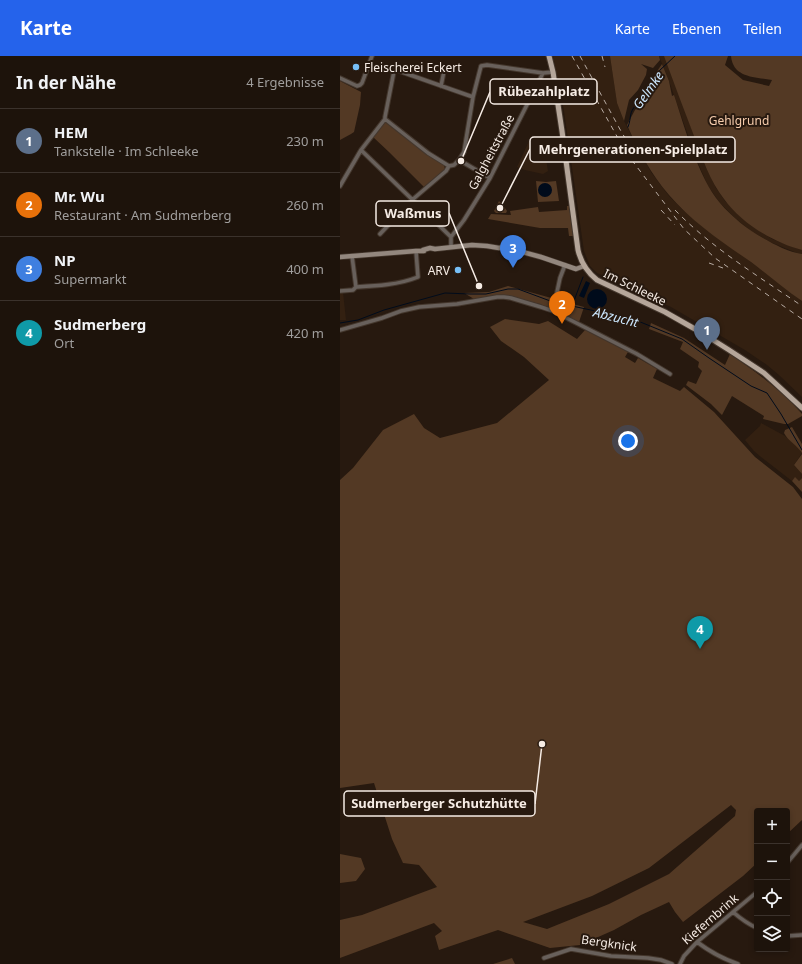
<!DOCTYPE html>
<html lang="de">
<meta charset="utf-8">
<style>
:root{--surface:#1d130b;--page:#2a2019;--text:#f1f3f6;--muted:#a09e9d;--line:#3b322c;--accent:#2563eb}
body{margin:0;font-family:"Noto Sans",sans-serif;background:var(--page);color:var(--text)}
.controls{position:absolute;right:12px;bottom:12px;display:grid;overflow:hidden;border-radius:4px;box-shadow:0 2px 6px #0003}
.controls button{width:36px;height:36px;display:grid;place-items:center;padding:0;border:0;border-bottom:1px solid var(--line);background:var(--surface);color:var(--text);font:20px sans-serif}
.you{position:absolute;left:288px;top:385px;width:14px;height:14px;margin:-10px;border:3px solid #fff;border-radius:50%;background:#1a73e8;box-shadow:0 0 0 6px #1a73e833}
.badge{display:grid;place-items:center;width:26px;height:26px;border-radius:50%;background:var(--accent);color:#fff;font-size:13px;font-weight:700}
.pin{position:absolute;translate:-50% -33px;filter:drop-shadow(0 1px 2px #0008)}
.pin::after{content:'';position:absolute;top:21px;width:14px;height:12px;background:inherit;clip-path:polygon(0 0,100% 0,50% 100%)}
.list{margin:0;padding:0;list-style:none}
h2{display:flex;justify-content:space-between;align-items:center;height:52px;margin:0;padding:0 16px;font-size:17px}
h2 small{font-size:13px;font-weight:400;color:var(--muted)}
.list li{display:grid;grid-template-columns:26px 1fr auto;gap:12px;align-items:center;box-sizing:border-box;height:64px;padding:0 16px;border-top:1px solid var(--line)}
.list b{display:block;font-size:15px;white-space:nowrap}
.list p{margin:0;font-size:13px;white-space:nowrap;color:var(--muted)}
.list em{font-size:13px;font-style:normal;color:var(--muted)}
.icon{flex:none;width:22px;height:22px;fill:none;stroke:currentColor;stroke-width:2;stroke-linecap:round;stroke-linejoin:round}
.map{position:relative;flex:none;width:462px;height:908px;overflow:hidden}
header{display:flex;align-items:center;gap:24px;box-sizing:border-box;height:56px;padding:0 20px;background:var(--accent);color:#fff}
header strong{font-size:19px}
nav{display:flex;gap:22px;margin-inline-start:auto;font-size:14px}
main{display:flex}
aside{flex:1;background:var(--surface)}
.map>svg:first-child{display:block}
.built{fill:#332011}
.green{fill:#533924;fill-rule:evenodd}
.water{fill:#000b1b}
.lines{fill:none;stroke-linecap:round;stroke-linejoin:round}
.stream{stroke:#000b1b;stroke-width:1}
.minor-casing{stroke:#44372d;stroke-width:5.5}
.secondary-casing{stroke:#44372d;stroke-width:6}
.primary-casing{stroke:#44372d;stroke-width:7}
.minor{stroke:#68605b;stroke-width:3.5}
.secondary{stroke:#93877e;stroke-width:4.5}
.primary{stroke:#b5a69a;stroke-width:5}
.rail{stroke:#b8aca4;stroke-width:1;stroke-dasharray:5 5;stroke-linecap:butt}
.poi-dot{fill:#77bff7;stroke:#27190f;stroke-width:1.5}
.labels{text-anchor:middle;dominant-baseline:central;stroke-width:4;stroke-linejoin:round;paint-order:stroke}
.poi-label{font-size:12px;fill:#f6ece5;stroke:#27190f;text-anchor:start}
.park-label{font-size:12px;fill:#f6ccac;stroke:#27190f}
.street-label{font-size:12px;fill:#f6ece5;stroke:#27190f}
.water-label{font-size:13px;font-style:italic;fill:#cce7fe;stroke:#27190f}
.leader{fill:none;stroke:#f6ece5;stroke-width:1.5}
.callout-dot{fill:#f6ece5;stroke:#27190f;stroke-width:1.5}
.callout{fill:#27190f;stroke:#f6ece5;stroke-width:1.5}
.callout-label{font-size:13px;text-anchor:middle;font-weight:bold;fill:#f6ece5}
</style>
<header>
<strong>Karte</strong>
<nav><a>Karte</a><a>Ebenen</a><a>Teilen</a></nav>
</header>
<main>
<aside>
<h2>In der Nähe<small>4 Ergebnisse</small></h2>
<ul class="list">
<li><span class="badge" style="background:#5c6f8a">1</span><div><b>HEM</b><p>Tankstelle · Im Schleeke</p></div><em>230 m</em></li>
<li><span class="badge" style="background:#e8710a">2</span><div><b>Mr. Wu</b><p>Restaurant · Am Sudmerberg</p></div><em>260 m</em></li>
<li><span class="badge" style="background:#3f7fe0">3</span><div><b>NP</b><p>Supermarkt</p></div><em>400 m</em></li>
<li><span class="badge" style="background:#0f9aa8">4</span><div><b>Sudmerberg</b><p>Ort</p></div><em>420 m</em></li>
</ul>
</aside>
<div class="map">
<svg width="462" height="908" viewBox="0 0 462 908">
<rect width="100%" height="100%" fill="#27190f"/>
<!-- built -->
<path class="built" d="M213,0h57l7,47 7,18 14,27 13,24 8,11 10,13 15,15 118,90v96l-23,-22 -12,-10 -22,-15 -74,-43 -74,-34 -7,-7 -6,-15 -20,-140z
M319,0h6l40,109 11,23 9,13 15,15 15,12 17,11 30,11v4l-5,-1 -27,-11 -19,-11 -15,-12 -16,-16 -12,-17 -11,-25 -28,-80z
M190,83l13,3 5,29 -5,3 -18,-4 -8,-3z
M0,236h3l3,28h-6z
M421,367l24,13 13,11 4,6 -8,12 8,9v4l-3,3 -4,-3 -3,3 -31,-24 -7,-6 -9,-11 15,-14z"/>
<!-- green -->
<path class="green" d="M270,0h49l1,4 -7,8 -12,-4 6,5 -1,6 -8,15 -9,10 -5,21 -7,-18z
M324,0h64l-3,9 18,15 26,6 3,-6c-17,-3 -39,-2 -41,-24h71v194c-28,-7 -61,-27 -78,-51 -14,-18 -22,-41 -30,-63 -10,-26 -20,-53 -30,-80z
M322,8l7,17 3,15 2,-1c11,33 24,82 46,108 12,14 27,26 43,35 12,7 26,14 39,16v47c-18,-12 -34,-26 -51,-39 -29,-20 -59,-40 -82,-67 -18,-21 -31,-45 -42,-70l8,-15 7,-8 -5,-2z
M0,25l21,11 -1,13 -6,27 -3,2 -11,6z
M45,66l42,32 17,11 1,4 -21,18 -35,-35 -16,-15z
M196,125l10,1 10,-1 3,20 -21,1z
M159,145l4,4 4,6 -1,2h-10l-2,-2z
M227,150h2l4,30h-4l-1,-8h-28l-52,-9 3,-5 20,1 -1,-4 28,-4 1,5 28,-2z
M168,230l76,21 -5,15 -39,-18 -38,-9 -28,4 -10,-6 25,-1z
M165,263l34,5 9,-3 29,18 8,-9 43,22 -3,5 10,6 3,-5 19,11 -4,9 27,13 4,-4 30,25 41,45 38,30 9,12v321l-15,14v-23h-30v52l-14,13 -60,46 -8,-10 -6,-10 -28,13 -27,15 -34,15 -30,3 -52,-18 -59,20 -4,-14 7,-5 -8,-8 -94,35v-38l22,-5 75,-28 -18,-22 -16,-2 -11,-24 -18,-56 -34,5v-308l13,-12 30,-38 31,-16 10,14 16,10 57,-15 52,-43 -25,-23 -23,-16 -11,-14zM391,749l5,5 -1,6 -66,58 -60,30 -62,25 -24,-7 69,-26 57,-28z
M311,267l33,15 41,27 5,-11c26,18 51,36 72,60v2l-14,8h-4l-21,-5 1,-3 -32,-20 -10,19 -11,-11 -25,-19 2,-4 8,3 6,-13 -4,-4 1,-5 -19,-13 3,-7 -34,-13z
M452,371l10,17v9c-5,-8 -14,-12 -18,-20l1,-3z
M462,398v20l-8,-9z
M455,421l4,4 3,-3v14l-10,-11z
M0,798l21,4 4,11 -9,12 -16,2z
M172,902l3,6h-22z"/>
<!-- water -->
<path class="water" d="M198 134a7 7 0 1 1 14 0a7 7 0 1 1-14 0Z
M246,225l4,2 -6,15 -5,-2z
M247 243a10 10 0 1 1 20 0a10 10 0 1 1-20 0Z"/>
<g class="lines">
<!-- stream -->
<path class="stream" d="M288,71c4,-10 0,-14 9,-23l22,-33 16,-15
M216,247l7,2 9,1 61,13 49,20 27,19 42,28 16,7 14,21 21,36
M232,250l11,-29
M0,267l18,-3 26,-10 61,-17 25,1h16l22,-5h10l35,13"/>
<!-- minor casing -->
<g class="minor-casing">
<path id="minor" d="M0,22l17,8 3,-1 2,-2 10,-27
M101,30l3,-15
M45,63l43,34 21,13
M21,94l90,87
M119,104l31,18
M0,130l21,-36 24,-31v-2l9,-46 2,-1 77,27
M40,178l32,-34 34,-29 3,-5 5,-1 5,-5 5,-8 9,-55 8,-31 6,-1 56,8 10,-1
M111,191v-10l13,-17 26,-42 53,-105
M12,200l4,31c20,-1 42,-2 62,-10l-2,-26
M225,209l-5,13 -7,33 84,43 33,20
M0,235l13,-1 3,-3
M0,274l42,-12 19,-7 18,-4 38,-3 40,-7h7l7,1 30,9 12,4
M447,807l15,-18
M393,856c8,7 15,12 24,16
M447,880l15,-1
M357,886c12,9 26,17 41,22
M204,902l27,-9 40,7 37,2 13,2 11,4
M340,908l4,-8 13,-14 60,-50"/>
</g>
<!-- secondary casing -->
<g class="secondary-casing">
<path id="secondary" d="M83,194l7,-2 5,1 37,-4 15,1 12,2 5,-1 37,10 35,12 8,-3
M0,201l76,-6h8"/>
</g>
<!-- primary casing -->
<g class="primary-casing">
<path id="primary" d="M209,0l4,16 9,59 16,119c3,13 9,22 19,30l68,32 37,21 27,17 35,23 11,10 27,25"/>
</g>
<!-- minor -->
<use href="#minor" class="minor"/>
<!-- secondary -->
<use href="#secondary" class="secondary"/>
<!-- primary -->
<use href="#primary" class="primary"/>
<!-- rail -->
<path class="rail" d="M232,0l47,84 15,23 50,66 31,29 87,61
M240,0l42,77 12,19
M262,0l3,11
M321,154l14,15
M335,154c37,38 83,66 127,96
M369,207l14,5"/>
</g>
<!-- markers -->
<g class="poi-dot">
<circle cx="16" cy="11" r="4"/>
<circle cx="118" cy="214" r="4"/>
</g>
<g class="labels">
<!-- poi labels -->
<g class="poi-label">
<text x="24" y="11">Fleischerei Eckert</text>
<text x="110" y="214" text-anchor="end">ARV</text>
</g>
<!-- park labels -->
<g class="park-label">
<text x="399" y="64">Gehlgrund</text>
</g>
<!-- street labels -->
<g class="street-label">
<text transform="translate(151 96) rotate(-62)">Galgheitstraße</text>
<text transform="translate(295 231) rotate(26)">Im Schleeke</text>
<text transform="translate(370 863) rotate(-41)">Kiefernbrink</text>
<text transform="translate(269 887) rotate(8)">Bergknick</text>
</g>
<!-- water labels -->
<g class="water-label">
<text transform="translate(308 34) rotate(-55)">Gelmke</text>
<text transform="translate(276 261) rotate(14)">Abzucht</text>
</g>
</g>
<!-- callouts -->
<path class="leader" d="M121 105L150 36M160 152L190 93M139 230L109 157M202 688L195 748"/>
<g class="callout-dot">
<circle cx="121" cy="105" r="4"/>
<circle cx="160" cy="152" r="4"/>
<circle cx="139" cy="230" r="4"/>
<circle cx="202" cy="688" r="4"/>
</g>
<g class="callout">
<rect x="150" y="23" width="107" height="25" rx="4"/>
<rect x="190" y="81" width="205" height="25" rx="4"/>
<rect x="36" y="145" width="73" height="25" rx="4"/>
<rect x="4" y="735" width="191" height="25" rx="4"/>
</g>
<g class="callout-label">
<text x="204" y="40">Rübezahlplatz</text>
<text x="293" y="98">Mehrgenerationen-Spielplatz</text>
<text x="73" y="162">Waßmus</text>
<text x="99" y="752">Sudmerberger Schutzhütte</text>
</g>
</svg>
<div class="controls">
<button>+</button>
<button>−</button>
<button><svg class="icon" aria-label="locate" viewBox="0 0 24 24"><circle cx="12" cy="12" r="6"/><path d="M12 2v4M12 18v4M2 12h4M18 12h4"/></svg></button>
<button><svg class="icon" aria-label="layers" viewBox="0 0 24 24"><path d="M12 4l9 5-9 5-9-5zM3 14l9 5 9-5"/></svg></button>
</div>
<div class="you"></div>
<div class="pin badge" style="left:367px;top:294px;background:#5c6f8a">1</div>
<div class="pin badge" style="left:222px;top:268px;background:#e8710a">2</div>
<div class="pin badge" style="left:173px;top:212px;background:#3f7fe0">3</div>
<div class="pin badge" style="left:360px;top:593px;background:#0f9aa8">4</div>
</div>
</main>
